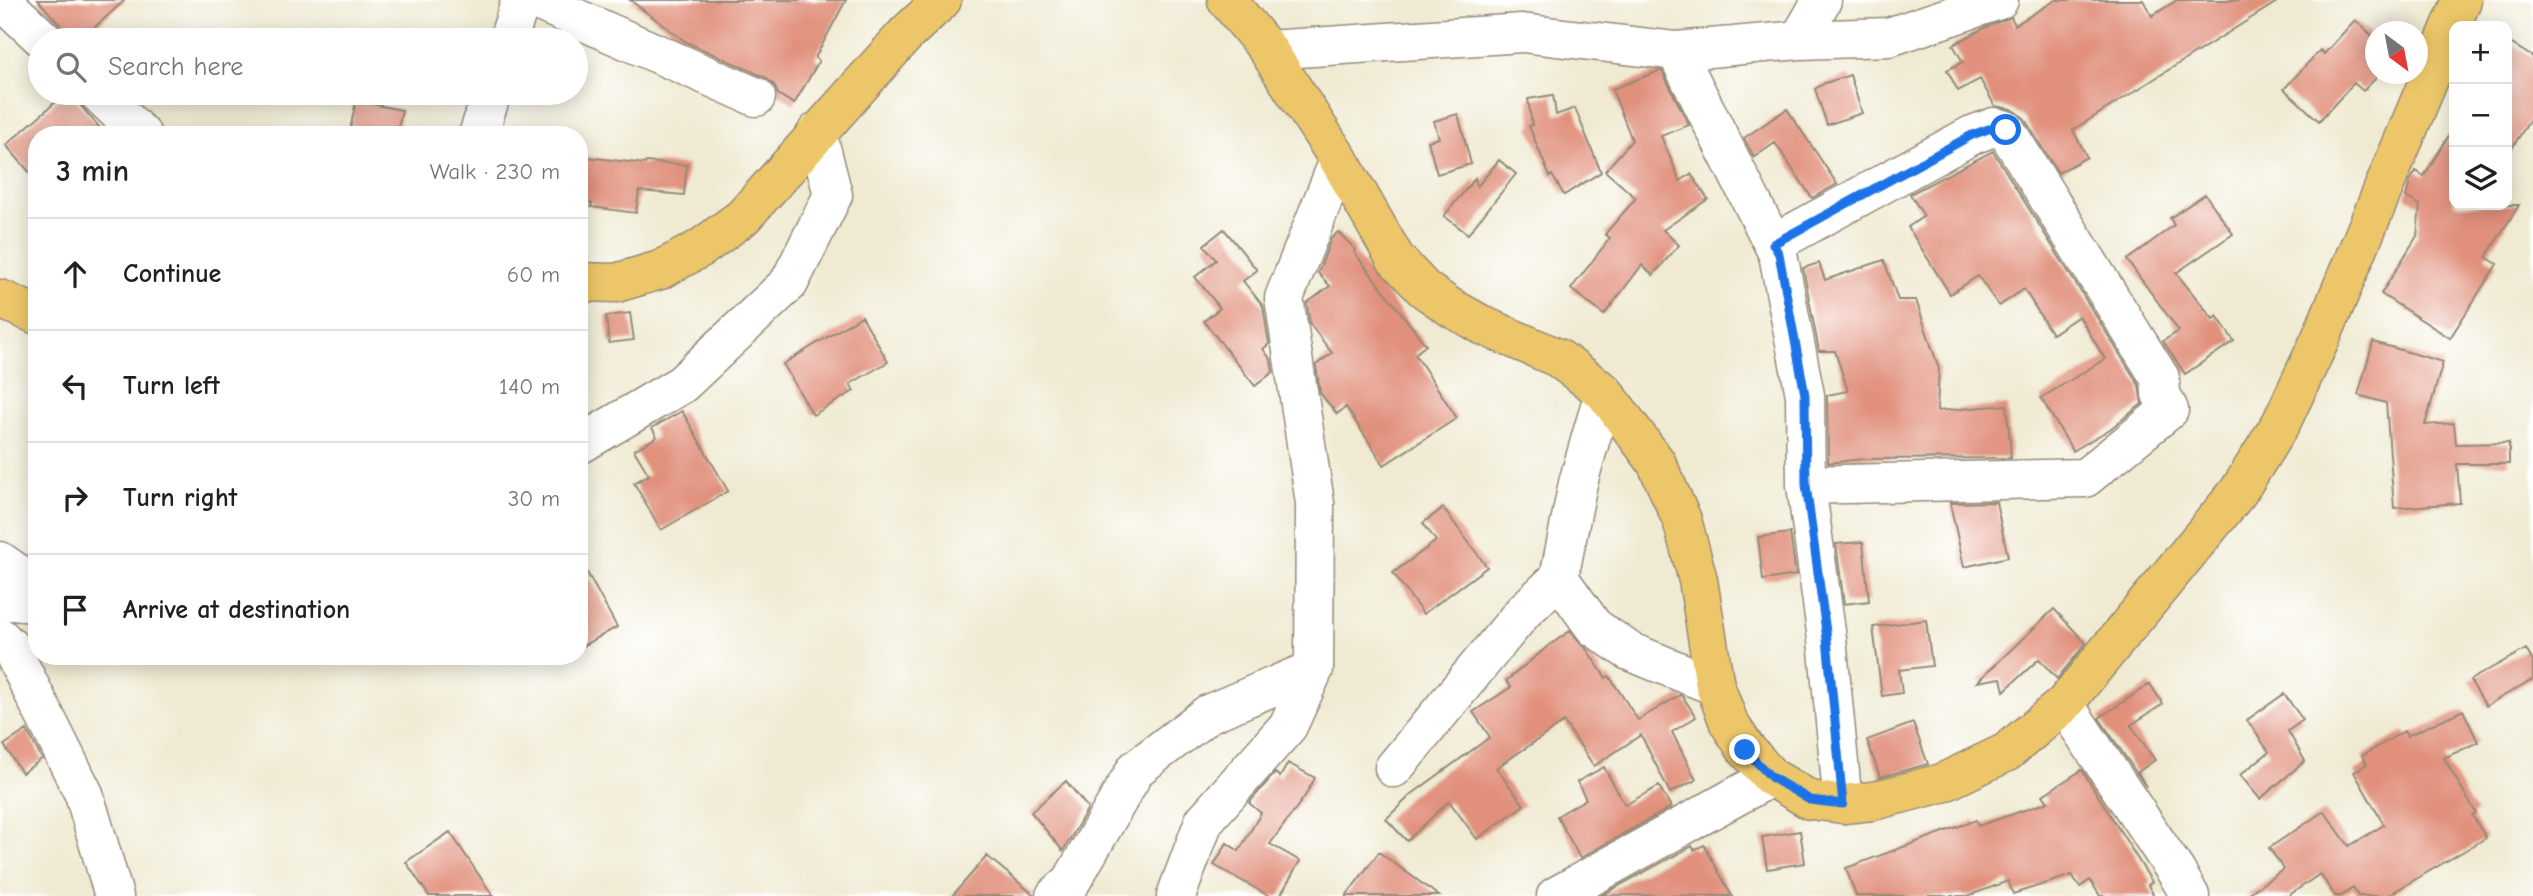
<!DOCTYPE html>
<meta charset="utf-8">
<style>
:root{--surface:#fff;--page:#f2f2f2;--text:#202124;--muted:#757577;--line:#e0e0e0}
body{margin:0;font-family:"Comic Neue",sans-serif;background:var(--page);color:var(--text)}
.controls{position:absolute;right:21px;top:21px;display:grid;overflow:hidden;border-radius:14px;box-shadow:0 4px 18px #0003}
.controls button{width:63px;height:63px;display:grid;place-items:center;padding:0;border:0;border-bottom:2px solid var(--line);background:var(--surface);color:var(--text);font:35px sans-serif}
.compass{position:absolute;left:2365px;top:21px;width:63px;height:63px;border-radius:50%;background:var(--surface);box-shadow:0 4px 18px #0003;rotate:148deg}
.stop{position:absolute;width:21px;height:21px;margin:-16px;border:5px solid #1a73e8;border-radius:50%;background:#fff}
.stop.end{background:#1a73e8;border-color:#fff;box-shadow:0 2px 7px #0008}
.list{margin:0;padding:0;list-style:none}
h2{display:flex;justify-content:space-between;align-items:center;height:91px;margin:0;padding:0 28px;font-size:30px}
h2 small{font-size:23px;font-weight:400;color:var(--muted)}
.list li{display:grid;grid-template-columns:46px 1fr auto;gap:21px;align-items:center;box-sizing:border-box;height:112px;padding:0 28px;border-top:2px solid var(--line)}
.list b{display:block;font-size:26px;white-space:nowrap}
.list em{font-size:23px;font-style:normal;color:var(--muted)}
.icon{flex:none;width:38px;height:38px;fill:none;stroke:currentColor;stroke-width:2;stroke-linecap:round;stroke-linejoin:round}
.map{position:relative;flex:none;width:2533px;height:896px;overflow:hidden}
.search{position:absolute;background:var(--surface);box-shadow:0 4px 18px #0003;left:28px;top:28px;width:560px;height:77px;display:flex;align-items:center;gap:18px;box-sizing:border-box;padding:0 24px;border-radius:38px;color:var(--muted);font-size:26px}
.panel{position:absolute;background:var(--surface);box-shadow:0 4px 18px #0003;left:28px;top:126px;width:560px;height:539px;border-radius:28px}
.map>svg:first-child{display:block}
.building{fill:#e1907b}
.lines{fill:none;stroke-linecap:round;stroke-linejoin:round}
.minor-casing{stroke:#958a78;stroke-width:41}
.major-casing{stroke:#958a78;stroke-width:41}
.minor{stroke:#fff;stroke-width:38}
.major{stroke:#ecc669;stroke-width:38}
.route{stroke:#1a73e8;stroke-width:9}
</style>
<div class="map">
<svg width="2533" height="896" viewBox="0 0 2533 896">
<rect width="100%" height="100%" fill="#fff"/>
<filter id="ink" filterUnits="userSpaceOnUse"><feTurbulence type="fractalNoise" baseFrequency=".0143" numOctaves="2"/><feDisplacementMap in="SourceGraphic" scale="14" xChannelSelector="R" yChannelSelector="G"/><feConvolveMatrix kernelMatrix="1 2 1 2 8 2 1 2 1" color-interpolation-filters="sRGB"/></filter>
<filter id="wash" filterUnits="userSpaceOnUse"><feTurbulence type="fractalNoise" baseFrequency=".00686" numOctaves="4" result="noise"/><feDisplacementMap in="SourceGraphic" scale="28" xChannelSelector="R" yChannelSelector="G"/><feGaussianBlur stdDeviation="1.57" result="paint"/><feColorMatrix in="noise" values="0 0 0 0 0 0 0 0 0 0 0 0 0 0 0 0 0 1.4 0 .05"/><feComposite in="paint" operator="in"/></filter>
<g filter="url(#wash)">
<rect width="100%" height="100%" fill="#efead1"/>
<g id="blocks">
<!-- building -->
<path class="building" d="M38,0h87l-41,37 -15,-9 -3,4z
M630,0h216l-31,58 4,3 -25,43 -16,-10 -4,-9 -9,-8 -79,-35z
M2056,0h87l9,16 25,-16h103l-207,130 14,27 -29,16 -34,-55 -13,-9 -16,-3 -15,-27 -22,12 -11,-21 16,-8 -10,-17 31,-17 27,-11 4,8z
M2355,20l21,19v39l-13,13 -9,-8 -35,38 -35,-32 36,-39 4,4z
M2507,41l26,16v58l-26,41z
M1659,71h3l27,54 -28,11 19,45 11,-7 17,25 -45,31 16,15 -26,30 -11,-10 -38,50 -33,-26 39,-51 -5,-4 31,-36 -31,-27 27,-31 -20,-51z
M1850,75l12,38 -35,12 -12,-36 10,-6z
M66,93h4l36,42h-69v46l-31,-36z
M1553,95l3,20 19,-7 26,64 -37,23 -12,-20 -2,2 -21,-51 3,-1 -4,-26z
M356,101l46,9 -5,25h-48z
M1787,109l50,75 -25,14 -37,-55 -21,14 -10,-19z
M1458,114l13,50 -34,10 -9,-33 11,-3 -5,-17z
M2454,127v78h65l-33,52 11,7 -47,74 -69,-44 36,-58 3,-31 -14,-8 4,-16 6,-10 8,5z
M1993,151l146,234 3,19 -32,25 -37,22 -32,-53 64,-39 -26,-43 -27,18 -28,-45 -25,17 -21,-30 -28,18 -42,-67 16,-11 -14,-22z
M579,156l66,8 1,-2 41,3 -3,30 -45,-4 -3,22 -45,-6 1,-4 -13,-2z
M1499,160l17,14 -48,60 -24,-18 31,-38 2,9z
M2205,194l28,40 -57,39 37,46 4,-3 17,25 -49,33 -22,-33 16,-10 -52,-71 47,-35 -4,-7z
M1224,229l33,41 -14,11 20,25 6,38 -6,5 8,11 2,12 -18,14 -51,-65 16,-13 -25,-31 21,-17 -12,-15z
M1338,232l18,18 -2,2 72,93 -11,9 42,64 -73,47 -38,-58 -9,7 -17,-21 -4,-28 16,-12 -22,-29 -3,-21 23,-17 -12,-13 13,-34z
M1884,260l14,40h18l23,69 -2,42 70,-6 4,53 -149,1 -34,4 -1,-68 21,-4 -13,-40h-16l-16,-83 16,-5 6,17z
M630,313l4,27 -25,3 -3,-27z
M862,316l26,46 -38,22 4,7 -41,24 -30,-51z
M2373,342l70,20 -18,63 29,-2 2,21 53,-1v21h-52l3,39 -66,5 -8,-105 -28,-8z
M682,411l46,80 -67,39 -27,-47 15,-8 -15,-25 23,-13 -5,-9z
M1996,502l12,55 -44,10 -14,-64z
M1443,508l44,59 -64,47 -30,-41 43,-32 -13,-18z
M1790,533l6,42 -33,5 -5,-43z
M1863,542l6,59 -25,3 -8,-60z
M579,558l38,69 -38,21z
M2054,609l32,34 -29,36 -18,-20 -35,32 -3,-13 -24,4z
M1926,620l6,46 -33,4 3,23 -20,3 -9,-69z
M1570,631l15,16 21,31 3,-2 29,44 42,-25 3,2 13,20 -24,15 24,48 -26,13 -29,-58 -47,31 -30,-44 -68,46 28,37 -47,34 -28,-38 -42,40 -21,-22 26,-25 78,-57 -17,-25 38,-25 -5,-6 41,-34z
M2526,649l7,13v17l-47,27 -16,-26z
M2150,684l13,20 -32,21 24,35 -17,12 8,15 -47,-69z
M2284,694l19,26 -15,11 17,30 -45,38 -20,-24 29,-23 -22,-32z
M2463,710l15,32 -34,16 32,55 -4,2 14,23 -99,58h-29l-5,-8 -12,8h-6l-15,-22 -32,22h-43l39,-27 -15,-21 55,-37 25,35 35,-21 -30,-53 13,-8 -5,-8 42,-25 3,5z
M1913,723l15,41 -48,13 -13,-37z
M27,730l15,29 -20,14 -18,-28z
M1288,763l27,15 -10,18 -35,48 30,17 -20,35h-11l-55,-31 13,-22 12,8 22,-38 -12,-10 26,-30 5,4z
M1604,767l21,38 34,-19 12,21 -91,51 -23,-42 29,-17 -9,-17z
M2082,770l70,112 -4,3 6,11h-54l-10,-16 -10,7 -8,-12 -59,19 -5,-13 -40,15h-112l-10,-28 130,-48 2,6 70,-24 -5,-7z
M1066,781l22,27 -25,43 -32,-39z
M1800,831l5,32 -38,6 -5,-32z
M450,832l43,64h-64l-23,-34z
M1704,845l28,51 -130,-1 90,-49 2,4z
M1379,852l60,44h-93z
M987,856l47,39v1h-82z"/>
</g>
</g>
<g filter="url(#ink)">
<use href="#blocks" fill-opacity="0" stroke="#958a78" stroke-width="2"/>
<g class="lines">
<!-- minor casing -->
<g class="minor-casing">
<path id="minor" d="M7,0l2,7 35,33
M535,0l221,97
M508,40l13,-40
M1799,40l90,-3 110,-37
M1268,50l254,-17 154,18 123,-11 23,-40
M1676,51l102,203 27,141 1,90 21,154 16,165
M98,93l44,42
M478,135l14,-42
M1773,244l199,-109 22,-8 12,3 154,248 1,16 8,16 -84,68 -279,7
M579,445l103,-61 107,-101 44,-88 -16,-63
M0,561l37,26
M1559,578l35,49 35,24 86,35
M0,600l37,3
M0,637l11,11 73,146 30,102
M2064,704l113,169 13,23
M1394,768l129,-156 36,-34 19,-95 26,-91
M1055,896l16,-14 65,-113 72,-55 106,-45
M1176,896l28,-75 84,-95 26,-57 1,-166 -31,-205 55,-138
M1556,896l215,-119"/>
</g>
<!-- major casing -->
<g class="major-casing">
<path id="major" d="M1227,0l41,50 71,110 56,98 29,31 26,18 34,19 74,32 46,34 52,70 26,58 16,60 17,106 14,37 17,26 25,28 39,23 33,4 30,-3 69,-18 65,-31 57,-48 174,-212 43,-69 40,-85 141,-338
M579,282l37,1 44,-13 41,-22 42,-31 163,-183 36,-34
M0,299l37,16"/>
</g>
<!-- minor -->
<use href="#minor" class="minor"/>
<!-- major -->
<use href="#major" class="major"/>
</g>
</g>
<g class="lines" filter="url(#ink)">
<!-- route -->
<path class="route" d="M1745,750l26,27 39,23 33,4 -16,-165 -21,-154 -1,-90 -26,-141 -6,-10 199,-109 22,-8 12,3"/>
</g>
</svg>
<div class="controls">
<button>+</button>
<button>−</button>
<button><svg class="icon" aria-label="layers" viewBox="0 0 24 24"><path d="M12 4l9 5-9 5-9-5zM3 14l9 5 9-5"/></svg></button>
</div>
<svg class="compass" viewBox="-18 -18 36 36"><path d="M0-13l5 13h-10z" fill="#e53935"/><path d="M0 13l5-13h-10z" fill="#757577"/></svg>
<div class="stop" style="left:2006px;top:130px"></div>
<div class="stop end" style="left:1745px;top:750px"></div>
<div class="search"><svg class="icon" aria-label="search" viewBox="0 0 24 24"><circle cx="10" cy="10" r="6"/><path d="M15 15l6 6"/></svg>Search here</div>
<section class="panel">
<h2>3 min<small>Walk · 230 m</small></h2>
<ul class="list">
<li><svg class="icon" aria-label="ahead" viewBox="0 0 24 24"><path d="M12 20V5M6 11l6-6 6 6"/></svg><div><b>Continue</b></div><em>60 m</em></li>
<li><svg class="icon" aria-label="left" viewBox="0 0 24 24"><path d="M17 20v-9H6M10 6l-5 5 5 5"/></svg><div><b>Turn left</b></div><em>140 m</em></li>
<li><svg class="icon" aria-label="right" viewBox="0 0 24 24"><path d="M7 20v-9h11M14 6l5 5-5 5"/></svg><div><b>Turn right</b></div><em>30 m</em></li>
<li><svg class="icon" aria-label="arrive" viewBox="0 0 24 24"><path d="M6 21V4h12l-3 4 3 4H6"/></svg><div><b>Arrive at destination</b></div></li>
</ul>
</section>
</div>
